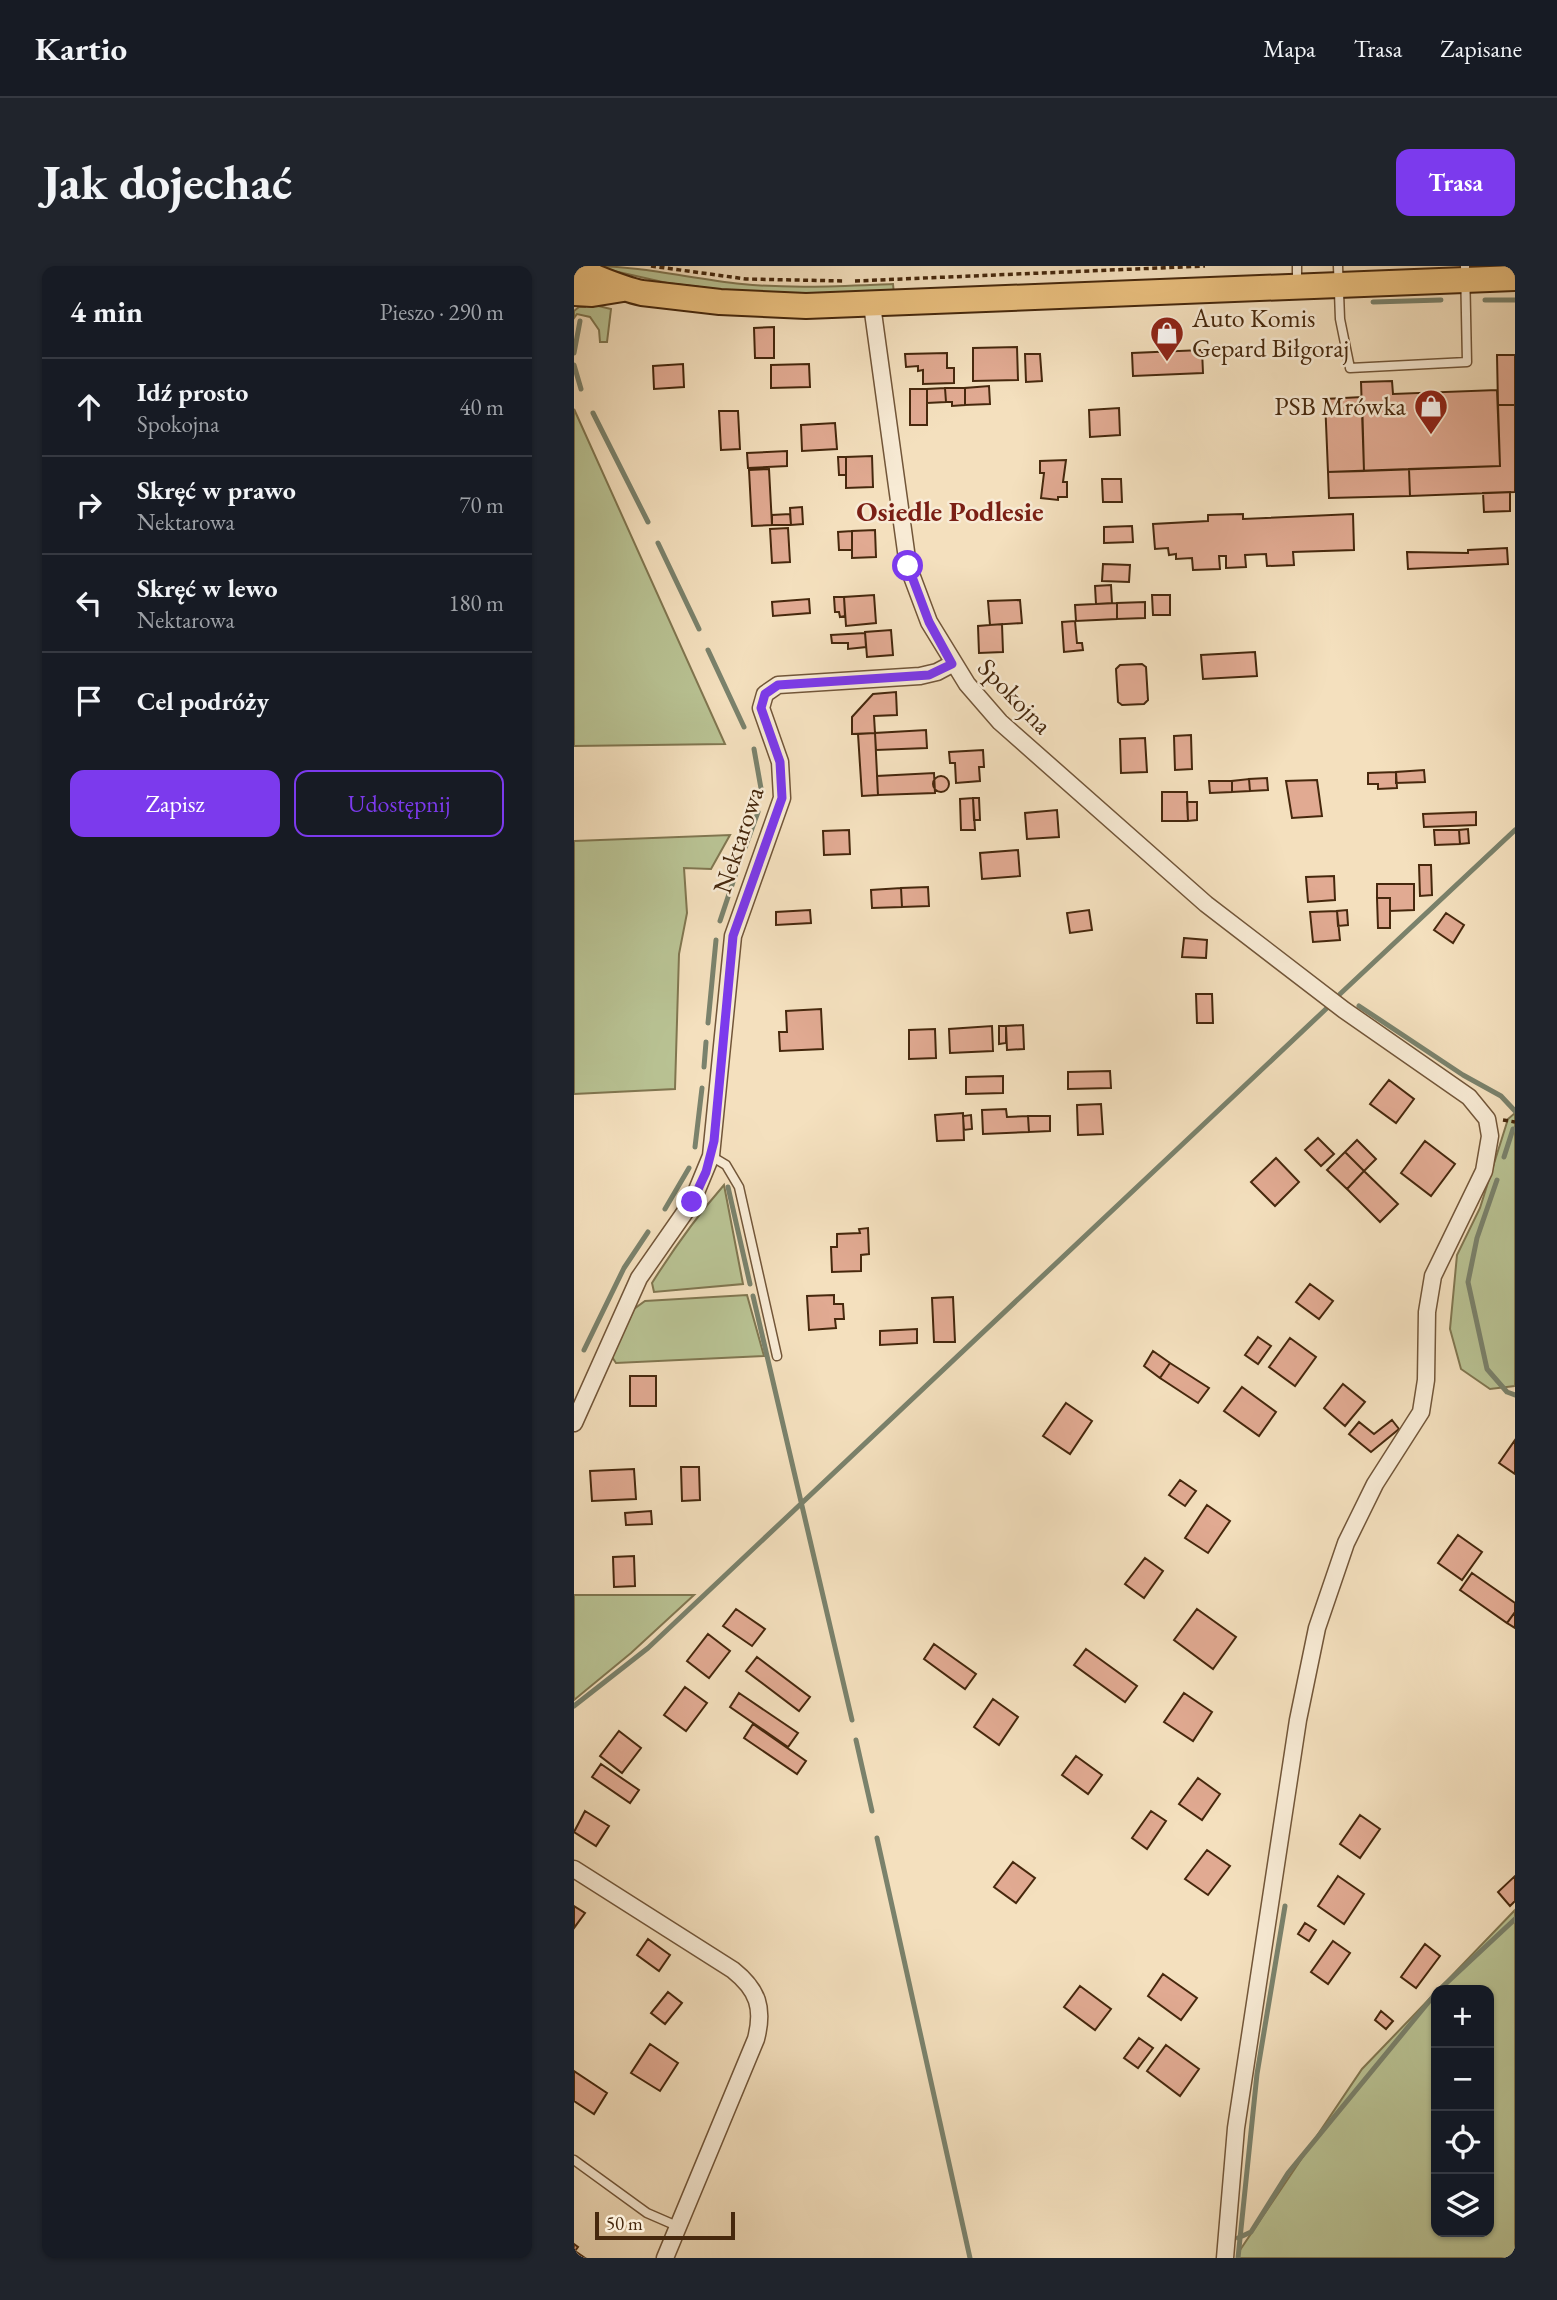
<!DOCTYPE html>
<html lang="pl">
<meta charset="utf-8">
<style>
:root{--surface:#171b24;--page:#20242c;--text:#f1f3f6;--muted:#9ea1a6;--line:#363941;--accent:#7c3aed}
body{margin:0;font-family:"EB Garamond",serif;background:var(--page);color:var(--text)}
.controls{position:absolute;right:21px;bottom:21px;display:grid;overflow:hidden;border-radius:14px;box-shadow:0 2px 5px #0004}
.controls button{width:63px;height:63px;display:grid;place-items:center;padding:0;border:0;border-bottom:2px solid var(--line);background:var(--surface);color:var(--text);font:35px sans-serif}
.scale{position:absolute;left:21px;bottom:18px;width:140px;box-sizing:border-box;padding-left:7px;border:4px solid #46280d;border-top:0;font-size:19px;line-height:24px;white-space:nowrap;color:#46280d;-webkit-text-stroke:5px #f8ebd5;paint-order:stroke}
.stop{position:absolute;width:21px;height:21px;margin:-16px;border:5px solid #7c3aed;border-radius:50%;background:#fff}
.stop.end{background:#7c3aed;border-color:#fff;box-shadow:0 2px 7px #0008}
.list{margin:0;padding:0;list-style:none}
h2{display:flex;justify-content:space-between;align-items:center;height:91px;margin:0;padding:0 28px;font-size:30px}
h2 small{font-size:23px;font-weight:400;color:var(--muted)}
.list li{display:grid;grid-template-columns:46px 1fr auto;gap:21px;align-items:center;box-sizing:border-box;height:98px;padding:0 28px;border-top:2px solid var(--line)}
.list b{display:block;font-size:26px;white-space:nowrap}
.list p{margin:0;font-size:23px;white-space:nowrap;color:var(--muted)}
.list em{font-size:23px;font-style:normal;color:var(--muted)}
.actions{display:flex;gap:14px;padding:21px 28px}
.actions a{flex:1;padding:16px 0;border:2px solid var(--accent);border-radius:14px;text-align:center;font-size:24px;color:var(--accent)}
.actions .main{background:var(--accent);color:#fff}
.icon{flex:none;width:38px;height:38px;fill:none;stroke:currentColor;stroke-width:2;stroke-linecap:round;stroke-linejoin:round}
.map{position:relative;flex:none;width:941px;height:1992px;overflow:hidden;border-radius:14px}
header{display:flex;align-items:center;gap:42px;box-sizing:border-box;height:98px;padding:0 35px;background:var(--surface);border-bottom:2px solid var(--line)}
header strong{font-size:33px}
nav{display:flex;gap:38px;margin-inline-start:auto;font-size:24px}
.intro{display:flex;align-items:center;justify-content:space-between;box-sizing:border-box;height:168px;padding:0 42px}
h1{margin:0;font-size:49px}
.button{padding:18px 32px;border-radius:14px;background:var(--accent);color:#fff;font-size:24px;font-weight:700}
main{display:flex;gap:42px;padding:0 42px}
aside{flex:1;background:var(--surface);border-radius:14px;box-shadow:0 2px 5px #0004}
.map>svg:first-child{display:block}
.green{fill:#b9c394;stroke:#807650;stroke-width:2}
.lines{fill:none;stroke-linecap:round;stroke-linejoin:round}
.stream{stroke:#7a826c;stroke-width:5}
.building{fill:#e1aa92;stroke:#46280d;stroke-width:2}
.lane-casing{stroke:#725639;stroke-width:11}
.street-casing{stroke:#725639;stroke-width:19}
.primary-casing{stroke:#46280d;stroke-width:28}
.path{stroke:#46280d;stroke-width:3.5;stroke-dasharray:5 3.5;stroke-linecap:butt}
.lane{stroke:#f8ebd5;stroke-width:8}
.street{stroke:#f8ebd5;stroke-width:16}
.primary{stroke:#eac07f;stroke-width:24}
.route{stroke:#7c3aed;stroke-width:9}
.labels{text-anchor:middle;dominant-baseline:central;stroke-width:5;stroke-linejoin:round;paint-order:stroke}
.poi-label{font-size:26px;fill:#46280d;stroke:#f8ebd5;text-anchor:start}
.street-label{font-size:26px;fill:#46280d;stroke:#f8ebd5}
.neighbourhood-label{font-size:28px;font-weight:bold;fill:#7a1f14;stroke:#f8ebd5}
</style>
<header>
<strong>Kartio</strong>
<nav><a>Mapa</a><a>Trasa</a><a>Zapisane</a></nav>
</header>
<div class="intro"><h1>Jak dojechać</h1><a class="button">Trasa</a></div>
<main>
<aside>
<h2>4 min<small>Pieszo · 290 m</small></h2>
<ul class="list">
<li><svg class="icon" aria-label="ahead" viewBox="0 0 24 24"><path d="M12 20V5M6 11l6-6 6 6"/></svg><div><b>Idź prosto</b><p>Spokojna</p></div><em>40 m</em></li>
<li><svg class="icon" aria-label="right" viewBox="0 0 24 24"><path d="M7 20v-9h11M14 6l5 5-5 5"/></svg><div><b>Skręć w prawo</b><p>Nektarowa</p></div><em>70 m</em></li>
<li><svg class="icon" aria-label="left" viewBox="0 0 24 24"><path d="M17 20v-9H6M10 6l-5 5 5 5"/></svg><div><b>Skręć w lewo</b><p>Nektarowa</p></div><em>180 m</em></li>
<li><svg class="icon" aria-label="arrive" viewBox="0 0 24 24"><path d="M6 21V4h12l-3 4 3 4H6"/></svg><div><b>Cel podróży</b></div></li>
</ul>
<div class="actions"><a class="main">Zapisz</a><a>Udostępnij</a></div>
</aside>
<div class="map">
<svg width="941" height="1992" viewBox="0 0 941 1992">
<rect width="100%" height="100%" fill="#f4e0be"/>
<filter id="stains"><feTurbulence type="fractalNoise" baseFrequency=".00286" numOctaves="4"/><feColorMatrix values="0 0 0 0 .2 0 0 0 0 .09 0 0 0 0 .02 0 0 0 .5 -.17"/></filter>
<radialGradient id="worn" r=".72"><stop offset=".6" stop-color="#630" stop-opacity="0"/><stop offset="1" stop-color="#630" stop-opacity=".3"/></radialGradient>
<!-- green -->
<path class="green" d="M18,0c50,0 99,13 150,18 50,5 100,2 151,0l1,10h-137l-90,-11z
M12,37l25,6 -4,33h-7l-1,-12 -9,-13 -13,-3 -3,4v-7l5,-4h6z
M0,143l151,335 -151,2z
M156,569l-19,34 -27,-1 3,45 -8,41 -4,135 -101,5v-253z
M941,847v273l-25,3 -29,-20 -11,-40 7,-74 23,-47 28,-89z
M150,919l19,99 -89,8 -2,-9c22,-35 45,-67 72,-98z
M173,1029l17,61 -148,7 -4,-6 22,-48 11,-8z
M0,1329h120l-63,58 -57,47z
M941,1644v348h-277v-5l124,-184 74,-77v240h53v-242h-51z"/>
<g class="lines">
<!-- stream -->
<path class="stream" d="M911,34h30
M799,36l68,-2
M0,87l6,-32
M0,99l7,24
M19,147l55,109
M84,277l41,86
M134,384l36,77
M180,483l8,45
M171,582l13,-36
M146,655l17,-51
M766,728l175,-164
M785,740l104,69 38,21 14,15
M134,757l8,-83
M130,801l2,-25
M121,881l7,-59
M930,891l9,-28
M923,914l-20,58 -9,44 19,87 20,23 8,3
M154,921l22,97
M91,943l24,-41
M179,1030l99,424
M10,1084l40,-82 24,-36
M0,1440l74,-58 679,-640
M282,1474l16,71
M303,1572l93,420
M865,1724l76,-71
M664,1972l13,-6 37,-59 148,-180
M664,1992l19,-184 28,-168"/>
</g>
<!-- building -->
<path class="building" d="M200,61v31h-19l-1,-30z
M443,81l1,33 -45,1v-33z
M628,84l1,23 -70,3 -1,-23z
M373,87v15h7v15l-31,1v-14l-5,1v-5l-12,1 -1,-13z
M451,88h15l2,27 -16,1z
M923,89h18v50h-17z
M109,98l1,23 -30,2 -1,-23z
M235,98l1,23 -39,1v-23z
M818,115l1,13 104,-4 3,76 -136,5 -3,-89z
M415,120l1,18 -25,1v-17z
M371,122l1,14 -19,1v-14z
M371,122h20v17l-13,1v-4h-6z
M336,123h17v36h-17z
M788,131l2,74 -36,1 -3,-73z
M924,139h17v87l-105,4 -1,-27 91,-3z
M545,142l1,27 -30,2 -1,-27z
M145,145h19l2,38 -19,1z
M261,157l2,26 -35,2 -1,-26z
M213,185v15l-39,2 -1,-15z
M298,190l1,31 -27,1v-31z
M264,191h8v18h-7z
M492,194l-3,22h4v15h-9v3l-17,-2 3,-25h-4v-12z
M195,203l3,56 -20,1 -3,-56z
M835,203l1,27 -81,2 -1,-26z
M528,213h19l1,23h-19z
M936,226v19l-26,1 -1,-19z
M228,241l1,17 -12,1 -1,-17z
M216,248l1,11h-19v-10z
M669,248v5l110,-5 1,36 -61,2 1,13 -27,1 -1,-12 -21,1 1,12 -20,1v-12h-7l1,13 -27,1 -1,-12 -16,1v-5l-7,1 -1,-7 -13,1 -2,-25 55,-3v-6z
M558,260l1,16 -29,1v-16z
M214,262l2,34 -18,1 -2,-34z
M301,264l1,27 -24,1v-27z
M278,265v19h-13l-1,-18z
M933,282l1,16 -100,5 -1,-17 61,1v-3z
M529,298l27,1 -1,17 -27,-1z
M537,319l1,18 -16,1 -1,-18z
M300,329l2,28 -30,3 -2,-29z
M578,329h18v20h-17z
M260,331h10l1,19 -5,1 -1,-5h-4z
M235,333l1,14 -37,3 -1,-14z
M446,334l2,23 -32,2 -2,-24z
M571,336v16l-28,1v-16z
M543,337v16l-41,2 -1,-16z
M501,355l2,22h5l1,7 -19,2 -2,-30z
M428,358l1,28 -24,1 -1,-27z
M317,364l2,25 -26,2 -2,-25z
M291,367l1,14 -18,2v-6h-16l-1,-8z
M681,386l2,24 -54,3 -2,-24z
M568,398l4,3 2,33 -4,4 -22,1 -4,-3 -2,-33 4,-4z
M322,426l1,23 -23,1 1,17 -23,1v-17l21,-23z
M352,464l1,18 -51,2 -1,-17z
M301,467l3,62 -16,1 -4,-62z
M617,469l1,34 -17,1 -1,-34z
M571,472l2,34 -26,1 -1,-34z
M409,484l1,17h-5l1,14 -24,2 -1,-20h-5l-1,-11z
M850,504l1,12 -29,1v-11z
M822,506l1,16 -19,1v-5h-10v-11z
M360,507l1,20 -57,2 -1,-19z
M359 518a8 8 0 1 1 16 0a8 8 0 1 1-16 0Z
M693,512l1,12 -18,1 -1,-12z
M675,513l1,12 -18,1v-11z
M743,514l5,36 -30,2 -6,-37z
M635,515h23v11l-22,1z
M588,526h25l1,29h-26z
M399,532h6l1,22h-6z
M399,532l2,32h-14l-1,-31z
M613,536h10v18l-9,1z
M483,544l2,27 -32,2 -2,-26z
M902,546v13l-52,2 -1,-13z
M894,563l1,14 -9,1 -1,-14z
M275,564l1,24 -26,1 -1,-24z
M860,564h25l1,14 -25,1z
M444,584l2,26 -38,3 -2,-26z
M845,599h12l1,30 -12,1z
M760,610l1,24 -27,2 -2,-25z
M803,618h37v26l-24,1v-13h-13z
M354,621l1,19 -27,1 -1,-19z
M327,622l1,19 -30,1 -1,-18z
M803,632h13v30h-12z
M236,644l1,13 -35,2v-13z
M515,644l3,20 -22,3 -3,-20z
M773,644l1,15 -10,1 -1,-15z
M763,645l3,29 -27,2 -3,-30z
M872,647l18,12 -11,18 -19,-13z
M610,672l23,2 -1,18 -24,-1z
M622,728h16l1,29h-16z
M247,743l2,40 -43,2 -1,-19h8l-1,-21z
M449,759l1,24 -17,1 -1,-24z
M418,760l1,25 -43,2 -1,-24z
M425,760h7v17l-7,1z
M361,763l1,29 -27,1v-29z
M536,805l1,17 -43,1v-17z
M429,810v17l-37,1v-17z
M815,814l25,19 -18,24 -26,-19z
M527,838l2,30 -25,1 -1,-30z
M432,843l1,8 21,-1 1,16 -46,2 -1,-24z
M389,847l1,27 -27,1 -2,-26z
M397,849l1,14 -8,1 -1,-14z
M454,850h22v15l-21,1z
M744,872l16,16 -13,12 -16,-16z
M783,874l19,19 -12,12 -19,-19z
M851,875l30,23 -24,32 -30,-23z
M771,886l19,19 -17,18 -20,-19z
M702,892l23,24 -24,24 -24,-24z
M790,905l34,33 -18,18 -33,-33z
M294,962l1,26 -8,1v16l-29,1 -1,-25h6v-13l23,-1 -1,-4z
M736,1018l23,17 -14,18 -23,-17z
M260,1029v9h9l1,15h-9l1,9 -27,2 -2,-34z
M379,1031l2,45h-21l-2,-44z
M343,1063v14l-37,2v-14z
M684,1071l13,9 -13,18 -13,-9z
M716,1072l26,19 -21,29 -26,-19z
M579,1085l17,12 -10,15 -16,-12z
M596,1097l39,25 -11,15 -38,-25z
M56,1110h26v30h-26z
M769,1118l22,18 -20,24 -21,-18z
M668,1121l34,25 -17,24 -35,-25z
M492,1137l26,18 -22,33 -27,-18z
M818,1154l7,9 -28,23 -22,-18 10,-12 15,12z
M941,1174v34l-16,-11z
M107,1201h18l1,33 -18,1z
M60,1203l2,30 -44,2 -2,-30z
M606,1214l16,11 -11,15 -16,-11z
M633,1239l23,16 -22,32 -23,-15z
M77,1245l1,13 -26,1 -1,-12z
M884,1269l24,17 -20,28 -24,-17z
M60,1290l1,30 -21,1 -1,-30z
M571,1292l18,13 -19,27 -19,-14z
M898,1307l43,30v9l-8,11 -47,-33z
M162,1343l29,20 -13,17 -29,-20z
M623,1343l39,28 -23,32 -39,-29z
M941,1346v16l-8,-5z
M134,1368l22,17 -21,27 -22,-17z
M360,1378l42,30 -11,15 -41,-30z
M512,1383l51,37 -12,16 -51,-37z
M183,1391l53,40 -11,14 -53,-40z
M111,1421l22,16 -21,28 -22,-16z
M165,1427l59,40 -10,14 -58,-40z
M610,1427l28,19 -19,29 -29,-19z
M419,1433l25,18 -19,28 -25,-18z
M179,1458l53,37 -9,13 -53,-36z
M45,1465l22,17 -19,25 -22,-17z
M502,1490l26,19 -14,19 -26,-19z
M27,1498l38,26 -9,13 -38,-26z
M624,1512l22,16 -18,26 -23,-16z
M11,1545l24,15 -13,20 -22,-14z
M577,1545l15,10 -19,28 -15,-11z
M786,1549l20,14 -20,29 -20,-14z
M633,1584l23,16 -22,29 -23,-16z
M439,1596l22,16 -19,25 -22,-16z
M764,1610l26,18 -20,30 -26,-18z
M941,1610v25l-5,5 -12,-14z
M0,1640l11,7 -11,15z
M731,1657l11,7 -7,11 -11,-7z
M74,1673l22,16 -11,16 -22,-16z
M759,1675l17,12 -22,31 -17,-12z
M851,1678l15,12 -24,32 -15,-11z
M589,1708l34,24 -16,22 -33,-24z
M506,1720l31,23 -16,21 -31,-23z
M94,1726l14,11 -17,21 -14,-11z
M807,1745l12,10 -7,8 -11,-9z
M565,1772l14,10 -15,20 -14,-10z
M76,1778l28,19 -18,28 -29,-18z
M592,1779l33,24 -19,27 -33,-25z
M0,1805l33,22 -13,21 -20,-13z
M0,1978l4,3 -3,4 10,7h-11z"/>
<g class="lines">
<!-- lane casing -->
<g class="lane-casing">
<path id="lane" d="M723,0v18
M764,0l2,53 10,49 117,-6 -2,-96
M137,890l15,9 13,22 38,169
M0,1894l73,53 30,13"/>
</g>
<!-- street casing -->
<g class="street-casing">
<path id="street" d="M298,39l36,261 21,56 38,62 33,38 206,182 138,106 125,87 18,22 3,17 -6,35 -51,105 -6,36 -1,68 -5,32 -46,72 -29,59 -29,85 -19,92 -62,408 -11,130
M0,1157l65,-145 53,-76 19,-46 22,-220 49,-138 -2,-36 -19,-54 4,-14 13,-9 142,-9 17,-4 15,-8
M0,1603l159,101c25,20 31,38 23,69l-91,219"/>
</g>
<!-- primary casing -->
<g class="primary-casing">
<path id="primary" d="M0,3c23,8 44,19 68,24l78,9 86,4 709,-28
M0,27l18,1 31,-5"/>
</g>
<!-- path -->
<path class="path" d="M77,0l95,13 98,2
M281,15l350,-15
M929,854l12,2"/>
<!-- lane -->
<use href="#lane" class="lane"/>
<!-- street -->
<use href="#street" class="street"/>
<!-- primary -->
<use href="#primary" class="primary"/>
</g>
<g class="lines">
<!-- route -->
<path class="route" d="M118,936l14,-30 8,-31 19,-205 49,-138 -2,-36 -19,-54 4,-14 13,-9 151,-10 23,-11 -23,-42 -21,-56"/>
</g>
<!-- icons -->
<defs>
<g id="shop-pin" transform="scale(1.75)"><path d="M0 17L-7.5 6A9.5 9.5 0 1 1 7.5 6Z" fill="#8f2418" stroke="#f8ebd5"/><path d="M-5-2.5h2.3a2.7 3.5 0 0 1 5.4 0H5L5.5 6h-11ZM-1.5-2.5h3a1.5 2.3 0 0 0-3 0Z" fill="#fff"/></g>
</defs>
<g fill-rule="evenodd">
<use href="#shop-pin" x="593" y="67"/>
<use href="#shop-pin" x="857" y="140"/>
</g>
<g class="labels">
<!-- poi labels -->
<g class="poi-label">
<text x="618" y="52">Auto Komis<tspan x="618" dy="30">Gepard Biłgoraj</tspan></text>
<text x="832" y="140" text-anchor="end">PSB Mrówka</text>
</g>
<!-- street labels -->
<g class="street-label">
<text transform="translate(441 430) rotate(46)">Spokojna</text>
<text transform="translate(164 574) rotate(-72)">Nektarowa</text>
</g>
<!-- neighbourhood labels -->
<g class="neighbourhood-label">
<text x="376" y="245">Osiedle Podlesie</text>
</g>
</g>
<rect width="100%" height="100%" filter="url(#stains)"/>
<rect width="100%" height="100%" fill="url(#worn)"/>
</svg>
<div class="controls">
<button>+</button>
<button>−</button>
<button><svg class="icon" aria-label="locate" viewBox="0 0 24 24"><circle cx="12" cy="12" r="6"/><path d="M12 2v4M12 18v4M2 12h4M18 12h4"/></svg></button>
<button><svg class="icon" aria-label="layers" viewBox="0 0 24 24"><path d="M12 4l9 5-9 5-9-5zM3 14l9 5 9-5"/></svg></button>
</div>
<div class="scale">50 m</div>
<div class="stop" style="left:334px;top:300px"></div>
<div class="stop end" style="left:118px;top:936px"></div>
</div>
</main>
